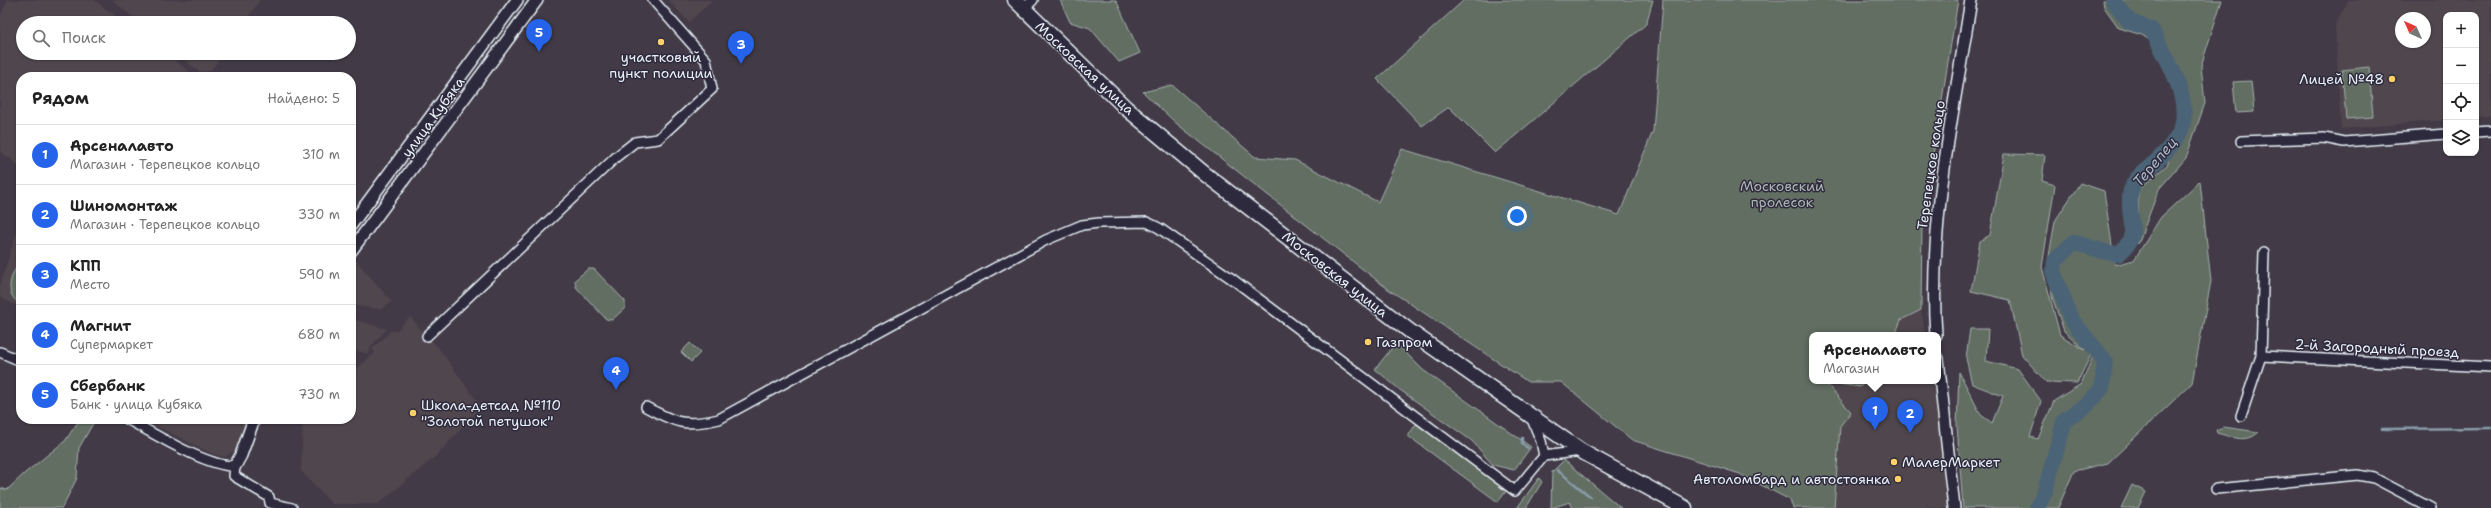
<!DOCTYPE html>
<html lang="ru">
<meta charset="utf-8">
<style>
:root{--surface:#fff;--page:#f6f6f6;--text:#222;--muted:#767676;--line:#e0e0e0;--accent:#2563eb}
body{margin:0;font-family:"Shantell Sans",sans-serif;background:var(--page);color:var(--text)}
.controls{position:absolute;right:12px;top:12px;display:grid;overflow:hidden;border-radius:8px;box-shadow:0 1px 3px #0004}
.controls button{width:36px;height:36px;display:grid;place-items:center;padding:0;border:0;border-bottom:1px solid var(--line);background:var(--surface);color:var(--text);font:20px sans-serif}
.compass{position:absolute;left:2395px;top:12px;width:36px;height:36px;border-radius:50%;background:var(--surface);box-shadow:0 1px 3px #0004;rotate:315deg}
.you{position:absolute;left:1517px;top:216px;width:14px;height:14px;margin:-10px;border:3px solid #fff;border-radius:50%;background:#1a73e8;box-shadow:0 0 0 6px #1a73e833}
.badge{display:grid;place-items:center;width:26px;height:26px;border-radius:50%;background:var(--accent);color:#fff;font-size:13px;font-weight:700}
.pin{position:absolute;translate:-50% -33px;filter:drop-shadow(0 1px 2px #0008)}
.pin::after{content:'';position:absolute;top:21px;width:14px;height:12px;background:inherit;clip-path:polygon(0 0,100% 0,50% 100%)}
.popup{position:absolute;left:1809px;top:332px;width:132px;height:52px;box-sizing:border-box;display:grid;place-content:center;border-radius:8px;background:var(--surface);filter:drop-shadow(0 1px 3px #0005);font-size:13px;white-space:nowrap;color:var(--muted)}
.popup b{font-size:15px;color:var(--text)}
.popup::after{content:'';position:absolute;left:50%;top:100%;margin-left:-8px;border:8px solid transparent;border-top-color:var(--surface)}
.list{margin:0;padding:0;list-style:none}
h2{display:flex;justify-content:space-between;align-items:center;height:52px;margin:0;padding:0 16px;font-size:17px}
h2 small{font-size:13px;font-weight:400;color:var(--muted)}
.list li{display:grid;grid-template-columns:26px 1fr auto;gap:12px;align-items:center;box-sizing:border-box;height:60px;padding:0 16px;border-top:1px solid var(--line)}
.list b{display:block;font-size:15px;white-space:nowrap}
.list p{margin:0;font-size:13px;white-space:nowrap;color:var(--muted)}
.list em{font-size:13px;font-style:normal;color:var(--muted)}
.icon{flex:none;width:22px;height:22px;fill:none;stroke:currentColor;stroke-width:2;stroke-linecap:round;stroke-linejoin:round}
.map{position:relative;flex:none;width:2491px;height:508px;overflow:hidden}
.search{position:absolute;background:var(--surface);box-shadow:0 1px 3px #0004;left:16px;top:16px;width:340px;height:44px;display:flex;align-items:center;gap:10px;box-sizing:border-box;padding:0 14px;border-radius:22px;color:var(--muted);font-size:15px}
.panel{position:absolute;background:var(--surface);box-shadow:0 1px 3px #0004;left:16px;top:72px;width:340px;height:352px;border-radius:16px}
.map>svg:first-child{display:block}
.built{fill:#50474e;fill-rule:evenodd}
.green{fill:#626e62;stroke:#a5b0ad}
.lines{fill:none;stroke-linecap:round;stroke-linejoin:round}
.stream{stroke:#8a9caa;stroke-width:2.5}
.river{stroke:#4c6476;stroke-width:16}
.minor-casing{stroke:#e8f1f8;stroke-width:12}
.tertiary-casing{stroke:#e8f1f8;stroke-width:14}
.primary-casing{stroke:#e8f1f8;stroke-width:17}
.minor{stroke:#2f2a3d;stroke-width:9}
.tertiary{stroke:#2f2a3d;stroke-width:11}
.primary{stroke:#2f2a3d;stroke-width:14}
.poi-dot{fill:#ffd166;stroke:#2f2a3d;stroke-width:1.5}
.labels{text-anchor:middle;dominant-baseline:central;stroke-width:3;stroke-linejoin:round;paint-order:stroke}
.poi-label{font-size:14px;fill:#e8f1f8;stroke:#2f2a3d;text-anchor:start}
.street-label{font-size:14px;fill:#e8f1f8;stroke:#2f2a3d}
.park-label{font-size:14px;fill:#acb6b4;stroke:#2f2a3d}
.water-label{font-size:15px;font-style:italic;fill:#aab9c4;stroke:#2f2a3d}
</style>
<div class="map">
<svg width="2491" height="508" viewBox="0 0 2491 508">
<rect width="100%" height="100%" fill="#423b47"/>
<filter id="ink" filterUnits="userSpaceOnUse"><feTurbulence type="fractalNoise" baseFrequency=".025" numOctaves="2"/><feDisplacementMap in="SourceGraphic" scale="8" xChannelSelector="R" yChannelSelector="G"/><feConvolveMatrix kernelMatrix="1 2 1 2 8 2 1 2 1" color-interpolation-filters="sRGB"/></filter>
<g filter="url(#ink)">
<!-- built -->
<path class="built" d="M8,0h86l31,23h-102v30h142l31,24h-175v90l-21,-16v-134z
M112,0h148l-16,23h-104z
M668,0h44l-23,22z
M2349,0h142v116l-15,1v-102h-30v105l-105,9 -6,-105zM2401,18h24v24h-24z
M176,53h48l-14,18 -10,1z
M21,219v89l-21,-11v-12z
M353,257l39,45 -12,7 -29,-4v-44z
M1921,310l4,25h-30l6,-15z
M410,317l31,34 40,56 -45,49 -58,48h-46l-31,-33 2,-52h48v-45l24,-21 -3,-4 19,-18h5z
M351,319l36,10 -16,17 -2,8 -18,-5z
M1865,381h67l13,80 3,47h-114l6,-82 -15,-44 35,5z
M143,419h104l-11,31 -12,7 -13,-4z"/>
<!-- green -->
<path class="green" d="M1060,0h56l24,53 -21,9 -29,-34 -20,-6z
M1464,0h189l-7,24 -151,129 -46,-46 -27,19 -45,-47z
M1663,0h295l-36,224 -1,86 -20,10 -6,15h-83v46h53l-5,6 -35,-5 26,30 -11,14 -6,82h-41l-3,-8 -50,-26 -108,-34 -71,-58h-33l-140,-93 -211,-165 -34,-32 29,-7 83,72 40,3 83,42 24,-53 217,66 34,-84z
M2103,0h119l-21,66 4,37 -19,55 -27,31 -21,55v-54l29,-25 16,-46 -25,-73 -16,-11 -23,-7 -15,-21z
M2369,67l4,50 -27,2 -4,-49z
M2251,81l3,31 -18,1 -3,-31z
M2004,154l41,1 -3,26 13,4 -13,82 18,68 25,15 -21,-19 -12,-34 -3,-41 6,-35 25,-38 24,8 11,74 19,-5 27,-43 39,-36 11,100 -19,102 -84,80 -34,8 -16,37h-95l-6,-83 2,-53 22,43 11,8 11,-27 -31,-12 -6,-26 4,-29h18l-2,32 32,8 23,32 -11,36 8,2 16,-38 27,-17 12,-28 -2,-1 -14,28 -31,-1 -24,-27 -12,-55 -39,-9 9,-50 10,-6z
M21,262v8l-5,13 5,21c-18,-9 -11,-31 0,-42z
M588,269h6l31,32v7l-13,12 -6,-1 -30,-32 -1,-7z
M690,343l10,10 -9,9 -10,-10z
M1396,343l27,27 108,77 -17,23 -21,-5 -21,-24 -72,-51 -25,-21z
M80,419h18l-6,6 -13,23 -2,30 -15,30h-62v-20l7,2 18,-17 40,-32z
M1416,424l91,66 -9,12 -90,-66z
M2223,427l36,5c-12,12 -27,5 -42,1l-1,-3z
M1564,460l57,48h-48l-3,-6 -19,6 1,-36z
M1539,478l3,4 -16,26h-9z
M2132,485l14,7 -8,16h-17z"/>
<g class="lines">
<!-- stream -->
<path class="stream" d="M2382,429l109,-1
M1522,438v6l6,4
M1557,470l34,27"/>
<!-- river -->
<path class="river" d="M2037,508l8,-17 20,-72 21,-13 16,-18 3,-27 -34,-42 -17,-45 1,-13 18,-18c16,2 28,10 45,11 26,-19 7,-38 13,-64 3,-13 19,-22 28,-31 7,-7 17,-18 21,-27 14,-30 -14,-76 -29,-103l-21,-7 -17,-22"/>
<!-- minor casing -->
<g class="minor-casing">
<path id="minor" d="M1024,9l9,-9
M2476,132l15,-1
M2241,141l83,-3 20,4 102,-8
M427,336l189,-179 19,-15 23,-3 54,-50 -6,-29 -53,-60
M0,352l21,9
M2261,356l230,11
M646,407c30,16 39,20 73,12l327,-179 36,-15 17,-2 48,-1 12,6 76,53 280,210 29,-35 -3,-15 -10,-24
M2241,416l20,-60 3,-104
M127,419c26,14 80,48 108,47l-1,10 35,21 1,6 22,5
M1544,456l37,-5
M2216,489l142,-14 16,3 57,30"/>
</g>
<!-- tertiary casing -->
<g class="tertiary-casing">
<path id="tertiary" d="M351,225l166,-225
M351,251l186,-251
M1936,335c-8,-111 18,-225 35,-335
M1938,359l16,149
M235,466l6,-11 13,-36"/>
</g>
<!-- primary casing -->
<g class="primary-casing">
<path id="primary" d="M1015,0l111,108 79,66 206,158 170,119 104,57"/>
</g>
<!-- minor -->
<use href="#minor" class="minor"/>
<!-- tertiary -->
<use href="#tertiary" class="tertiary"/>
<!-- primary -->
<use href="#primary" class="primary"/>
</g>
</g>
<!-- markers -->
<g class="poi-dot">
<circle cx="661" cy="42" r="4"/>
<circle cx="2392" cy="79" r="4"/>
<circle cx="1368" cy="342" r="4"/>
<circle cx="413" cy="413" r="4"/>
<circle cx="1894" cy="462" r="4"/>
<circle cx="1898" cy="479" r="4"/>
</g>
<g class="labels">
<!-- poi labels -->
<g class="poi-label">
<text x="661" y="57" text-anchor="middle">участковый<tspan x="661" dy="16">пункт полиции</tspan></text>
<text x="2384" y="79" text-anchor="end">Лицей №48</text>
<text x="1376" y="342">Газпром</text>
<text x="421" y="405">Школа-детсад №110<tspan x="421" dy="16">"Золотой петушок"</tspan></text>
<text x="1902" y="462">МалерМаркет</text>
<text x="1890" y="479" text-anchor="end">Автоломбард и автостоянка</text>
</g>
<!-- street labels -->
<g class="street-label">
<text transform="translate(1085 68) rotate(43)">Московская улица</text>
<text transform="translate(433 117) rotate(-54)">улица Кубяка</text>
<text transform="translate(1931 165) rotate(-82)">Терепецкое кольцо</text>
<text transform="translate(1335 274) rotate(38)">Московская улица</text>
<text transform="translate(2377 348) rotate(3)">2-й Загородный проезд</text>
</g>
<!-- park labels -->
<g class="park-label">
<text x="1782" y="186">Московский<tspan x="1782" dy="16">пролесок</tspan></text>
</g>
<!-- water labels -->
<g class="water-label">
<text transform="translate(2155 162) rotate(-50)">Терепец</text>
</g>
</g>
</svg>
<div class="controls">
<button>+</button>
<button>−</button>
<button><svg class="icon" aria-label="locate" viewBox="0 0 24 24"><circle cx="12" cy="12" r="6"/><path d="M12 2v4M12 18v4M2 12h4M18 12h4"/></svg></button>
<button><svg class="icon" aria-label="layers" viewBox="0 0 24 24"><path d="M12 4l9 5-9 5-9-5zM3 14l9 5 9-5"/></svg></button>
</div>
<svg class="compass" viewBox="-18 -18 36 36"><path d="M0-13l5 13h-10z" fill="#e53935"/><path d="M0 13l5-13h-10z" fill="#767676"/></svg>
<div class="you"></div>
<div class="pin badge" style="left:1875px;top:430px">1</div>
<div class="popup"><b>Арсеналавто</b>Магазин</div>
<div class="pin badge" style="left:1910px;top:433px">2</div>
<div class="pin badge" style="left:741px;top:64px">3</div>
<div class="pin badge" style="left:616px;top:390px">4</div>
<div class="pin badge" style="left:539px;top:52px">5</div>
<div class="search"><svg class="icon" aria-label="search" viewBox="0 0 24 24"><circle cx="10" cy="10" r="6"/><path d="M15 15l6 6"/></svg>Поиск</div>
<section class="panel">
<h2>Рядом<small>Найдено: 5</small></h2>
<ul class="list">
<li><span class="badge">1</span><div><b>Арсеналавто</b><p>Магазин · Терепецкое кольцо</p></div><em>310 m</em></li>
<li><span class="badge">2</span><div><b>Шиномонтаж</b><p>Магазин · Терепецкое кольцо</p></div><em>330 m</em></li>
<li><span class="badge">3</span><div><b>КПП</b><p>Место</p></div><em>590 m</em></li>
<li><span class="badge">4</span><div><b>Магнит</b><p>Супермаркет</p></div><em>680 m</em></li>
<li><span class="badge">5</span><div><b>Сбербанк</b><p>Банк · улица Кубяка</p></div><em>730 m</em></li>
</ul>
</section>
</div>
